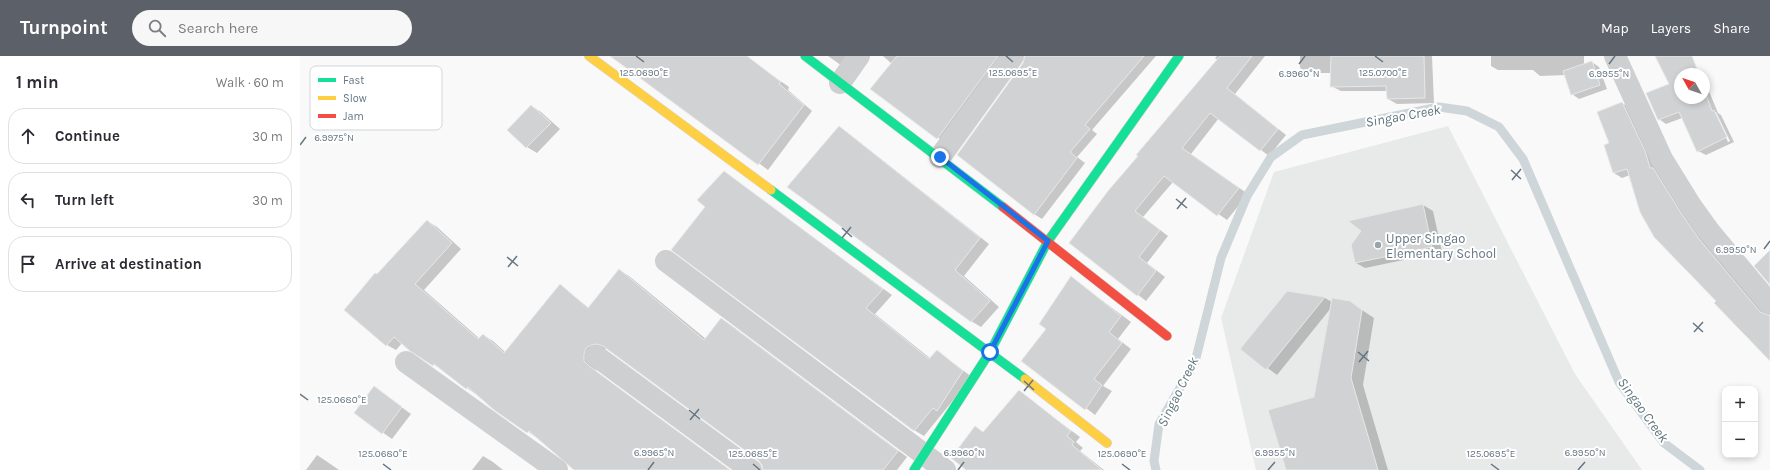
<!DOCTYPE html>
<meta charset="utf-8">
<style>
:root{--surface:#fff;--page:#f7f7f7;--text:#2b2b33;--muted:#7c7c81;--line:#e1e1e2;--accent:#5c6169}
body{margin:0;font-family:Karla,sans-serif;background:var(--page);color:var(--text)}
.controls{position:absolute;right:12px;bottom:12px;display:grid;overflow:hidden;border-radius:8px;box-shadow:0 2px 6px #0003}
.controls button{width:36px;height:36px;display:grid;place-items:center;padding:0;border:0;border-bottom:1px solid var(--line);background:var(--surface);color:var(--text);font:20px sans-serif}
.compass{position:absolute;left:1374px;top:12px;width:36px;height:36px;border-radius:50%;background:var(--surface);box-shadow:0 2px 6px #0003;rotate:310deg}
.stop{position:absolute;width:12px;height:12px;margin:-9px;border:3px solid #1a73e8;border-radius:50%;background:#fff}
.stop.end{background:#1a73e8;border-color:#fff;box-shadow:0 1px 4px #0008}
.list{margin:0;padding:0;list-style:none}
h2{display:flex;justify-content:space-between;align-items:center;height:52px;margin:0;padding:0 16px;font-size:17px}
h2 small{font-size:13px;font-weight:400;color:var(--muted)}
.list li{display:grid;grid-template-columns:26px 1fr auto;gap:12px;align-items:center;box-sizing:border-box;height:56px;margin:0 8px 8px;padding:0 8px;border:1px solid var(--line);border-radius:16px}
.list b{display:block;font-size:15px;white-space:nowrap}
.list em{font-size:13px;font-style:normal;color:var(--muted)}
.icon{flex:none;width:22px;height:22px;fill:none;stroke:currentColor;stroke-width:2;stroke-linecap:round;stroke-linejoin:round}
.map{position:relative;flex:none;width:1470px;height:414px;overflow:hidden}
header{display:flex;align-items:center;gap:24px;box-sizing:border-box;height:56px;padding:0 20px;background:var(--accent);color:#fff}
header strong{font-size:19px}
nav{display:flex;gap:22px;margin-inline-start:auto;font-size:14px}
.search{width:280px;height:36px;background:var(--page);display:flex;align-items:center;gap:10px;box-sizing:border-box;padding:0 14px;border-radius:22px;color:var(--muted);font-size:15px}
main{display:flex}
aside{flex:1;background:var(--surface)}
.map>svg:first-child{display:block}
.built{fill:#e8e9e9}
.shadow{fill:#0003;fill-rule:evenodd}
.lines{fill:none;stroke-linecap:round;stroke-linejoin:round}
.stream{stroke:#ced6d9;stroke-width:9}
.building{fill:#d0d2d3;stroke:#e8e8e8}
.fast-casing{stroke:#d5d6d7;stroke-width:10}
.slow-casing{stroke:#d5d6d7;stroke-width:10}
.jam-casing{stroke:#d5d6d7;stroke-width:10}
.street{stroke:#cecfd0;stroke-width:22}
.fast{stroke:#16e098;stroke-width:9}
.slow{stroke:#ffcf43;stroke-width:9}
.jam{stroke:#f24e42;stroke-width:9}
.route{stroke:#1a73e8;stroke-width:5}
.ticks{fill:none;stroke:#657683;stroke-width:1.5}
.poi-dot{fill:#99a4ac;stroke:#fff;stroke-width:1.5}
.labels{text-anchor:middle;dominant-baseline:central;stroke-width:4;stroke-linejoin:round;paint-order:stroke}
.poi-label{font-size:13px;fill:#657683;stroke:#fff;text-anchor:start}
.water-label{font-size:14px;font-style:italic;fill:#60757c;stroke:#fff}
.key{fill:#fff;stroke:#d1d6da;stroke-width:1}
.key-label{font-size:11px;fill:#657683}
.ticks-label{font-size:10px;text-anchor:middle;fill:#657683;stroke:#fff;stroke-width:4;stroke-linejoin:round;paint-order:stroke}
</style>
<header>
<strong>Turnpoint</strong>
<div class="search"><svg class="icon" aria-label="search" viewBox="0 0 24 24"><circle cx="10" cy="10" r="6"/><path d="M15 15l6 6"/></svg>Search here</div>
<nav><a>Map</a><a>Layers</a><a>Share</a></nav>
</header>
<main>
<aside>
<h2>1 min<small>Walk · 60 m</small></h2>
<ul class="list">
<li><svg class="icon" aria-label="ahead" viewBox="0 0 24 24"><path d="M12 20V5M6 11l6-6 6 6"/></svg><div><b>Continue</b></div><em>30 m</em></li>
<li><svg class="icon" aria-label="left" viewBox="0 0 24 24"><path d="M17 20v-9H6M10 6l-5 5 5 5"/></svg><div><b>Turn left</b></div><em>30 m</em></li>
<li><svg class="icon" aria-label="arrive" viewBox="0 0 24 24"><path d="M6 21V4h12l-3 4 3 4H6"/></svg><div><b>Arrive at destination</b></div></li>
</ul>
</aside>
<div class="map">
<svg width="1470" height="414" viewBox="0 0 1470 414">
<rect width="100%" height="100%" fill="#f9f9f9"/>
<!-- built -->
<path class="built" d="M1148,70l127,248 67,96h-386l-35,-152 53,-146z"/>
<!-- shadow -->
<path class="shadow" d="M312,0h133l44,31 -1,3 24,21 -44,59z
M528,0h26l-9,12z
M583,0h128l-64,88 -76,-55 21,-25z
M744,0h112l-64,74 5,4 -20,23 8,6 -43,56 -8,-5z
M917,0h48l-30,38 51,41 -17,21 -50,-38 -28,36 57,40 -21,26 -54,-38 -30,35 25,19 -21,27 18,14 -19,24 -76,-59 148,-182 -3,-2z
M1000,0h132l2,47 -37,1 -9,-5v-8h-47l-10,-5v-13h-22l-9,-5z
M1191,0h93v9l8,-3 7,5 8,22 -28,10 -7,-5 -7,-19 -25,1 -7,-6h-35l-7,-4z
M1404,23l14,34 3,2 13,27 -28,13 -8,-4 -16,-33 -16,6 -7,-5 21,-38v17h24zM1414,56h2l14,29 -2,1z
M1322,47l8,5 77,136 61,73h2v42l-53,-58 -87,-126 -8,3 -8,-5 -4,-29z
M231,50l10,6 19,17 -23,24 -10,-6 -18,-17z
M539,71l9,6 141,111 -25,32 35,31 -18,20 -10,-6z
M424,116l168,123 -17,19 56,45 6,-8 35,26 -48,59 -10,-6 -208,-223z
M1123,149l10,6 9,41 -77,16 -9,-5z
M127,165l10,6 24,22 -37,41 56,49 3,-4 10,6 12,11 55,-66 29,22 30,-38 10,6 77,63 16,-20 9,6 176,132 -10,13h-133v-5l-5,-6 -151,-110h-7l-7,18 4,6 132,97h-156l-9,-11 -28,-21 -134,-96 -7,8 -9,-5 -10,-70z
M772,222l59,44 -13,17 13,10 -28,37 9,5 -17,24 -72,-55 24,-32z
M987,236l38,6 7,4h18l24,16 -11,67 25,85h-101l28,-73 16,-89 -54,67 -35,-26z
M74,331l37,27 -19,25 -37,-26z
M719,336l61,45 -4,5 7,6 -3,3 24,19h-136l16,-37z
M17,399l9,6 13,9h-33z
M183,400l10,6 10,8h-31z"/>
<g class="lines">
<!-- stream -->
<path class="stream" d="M856,414l-2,-9 5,-37 36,-62 26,-104 26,-62 24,-39 31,-22 137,-28 28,4 32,16 24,32 96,223 45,61 36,27"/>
</g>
<!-- building -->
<path class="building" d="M310,0h137l34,26 -2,2 25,21 -46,60z
M597,0h101l-61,83 -67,-50z
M725,0h119l-59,69 5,4 -20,23 7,6 -43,57 -77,-60 66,-92z
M920,0h32l-25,32 51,41 -18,22 -50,-38 -28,35 57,40 -22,28 -53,-40 -29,35 25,19 -21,27 17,14 -19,25 -68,-53 39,-52 30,-35 -2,-1z
M1031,0h93l1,42 -38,1 -1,-13 -56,1z
M1355,0h37l7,18h-19v24h24v-9l8,22 2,-1 13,27 -30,15 -18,-40 -21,8 -12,-27 23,-9z
M1292,5l8,24 -29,10 -8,-24z
M1322,46l23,49 5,17h3l28,45 18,26 61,73 10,4v45l-56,-58 2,-2 -62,-64 -14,-25 -13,-43 -14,4 -9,-28 5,-2 -12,-31z
M231,49l20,18 -25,25 -19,-18z
M539,70l141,112 -25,32 35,31 -19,21 -184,-135z
M424,115l159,118 -17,19 63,51 8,-9 26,21 -26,40 -4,-3 -19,23 -243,-181 34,-43 -8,-7z
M1123,148l9,43 -77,16 -4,-18 10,-14 -13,-10z
M127,164l25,23 -37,41 63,55 5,-5 21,19 56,-69 28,24 31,-39 85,71 17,-22 177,133 -15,19h-120l-1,-5 -4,-5 -155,-114 -6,-2 -6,1 -5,3 -2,6v7l5,5 141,104h-156l-45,-39 -2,2 -33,-23 -26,-23 -2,2 -32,-25 -1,2 -23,-15 -16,-14 -8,9 -42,-36 31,-37 2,1z
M1470,194v35l-16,-19z
M771,220l50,40 -12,16 13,11 -28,36 8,6 -17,25 -64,-49 25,-32 -7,-5z
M987,235l38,6 -59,73 -26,-21z
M1032,242l18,3 12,9 -11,68 27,92h-92l-18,-60 46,-13z
M74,330l28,21 -20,27 -28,-21z
M719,334l52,41 -4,5 7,6 -2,3 30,25h-136l-15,-12 24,-32 8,6z"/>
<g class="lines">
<!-- fast casing -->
<g class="fast-casing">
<path id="fast" d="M505,0l198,151
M471,134l254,189
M614,414l76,-118 58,-111 131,-185"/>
</g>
<!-- slow casing -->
<g class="slow-casing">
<path id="slow" d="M289,0l182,134
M725,323l82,64"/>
</g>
<!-- jam casing -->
<g class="jam-casing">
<path id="jam" d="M703,151l164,129"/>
</g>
<!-- street -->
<path class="street" d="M1315,0l47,103 29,47 18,25 61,73
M540,27l19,-27
M640,101l73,-101
M366,205l279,209
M296,300l155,114
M106,306l151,108"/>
<!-- fast -->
<use href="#fast" class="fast"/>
<!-- slow -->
<use href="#slow" class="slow"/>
<!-- jam -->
<use href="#jam" class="jam"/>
</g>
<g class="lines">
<!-- route -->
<path class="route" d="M640,101l108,84 -58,111"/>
</g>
<!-- ticks -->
<path class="ticks" d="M336,0l8,6M706,0l7,6M1075,0l8,6M999,8l6,-8M1309,8l6,-8M0,89l6,-8M1211,114l10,9M1212,124l9,-11M876,143l11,9M877,153l9,-11M542,172l10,9M542,182l9,-11M1464,193l6,-8M207,201l11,9M208,211l9,-11M1393,267l10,9M1394,276l9,-10M1058,296l11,9M1059,306l9,-11M724,325l10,9M724,335l9,-11M0,338l8,6M389,354l11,9M390,364l9,-11M83,408l8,6M453,408l7,6M822,408l8,6M1191,408l8,6M348,414l6,-8M658,414l6,-8M968,414l7,-8M1278,414l7,-8"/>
<!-- markers -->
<circle class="poi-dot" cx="1078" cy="189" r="4"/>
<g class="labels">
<!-- poi labels -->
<g class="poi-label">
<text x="1086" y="182">Upper Singao<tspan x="1086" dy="15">Elementary School</tspan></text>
</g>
<!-- water labels -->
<g class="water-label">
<text transform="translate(1103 60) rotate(-10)">Singao Creek</text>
<text transform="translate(878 336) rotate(-64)">Singao Creek</text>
<text transform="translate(1343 354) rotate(54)">Singao Creek</text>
</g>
</g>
<!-- legend -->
<rect x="10" y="10" width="132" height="64" rx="6" class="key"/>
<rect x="18" y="22" width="18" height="4" fill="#16e098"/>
<rect x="18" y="40" width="18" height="4" fill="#ffcf43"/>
<rect x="18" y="58" width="18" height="4" fill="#f24e42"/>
<g class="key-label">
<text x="43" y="28">Fast</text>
<text x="43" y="46">Slow</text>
<text x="43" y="64">Jam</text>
</g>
<g class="ticks-label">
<text x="1083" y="20">125.0700°E</text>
<text x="344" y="20">125.0690°E</text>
<text x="713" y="20">125.0695°E</text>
<text x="999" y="21">6.9960°N</text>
<text x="1309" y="21">6.9955°N</text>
<text x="34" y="85">6.9975°N</text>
<text x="1436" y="197">6.9950°N</text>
<text x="42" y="347">125.0680°E</text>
<text x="354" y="400">6.9965°N</text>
<text x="664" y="400">6.9960°N</text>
<text x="975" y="400">6.9955°N</text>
<text x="1285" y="400">6.9950°N</text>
<text x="83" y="401">125.0680°E</text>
<text x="453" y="401">125.0685°E</text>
<text x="822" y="401">125.0690°E</text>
<text x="1191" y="401">125.0695°E</text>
</g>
</svg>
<div class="controls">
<button>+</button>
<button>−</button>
</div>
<svg class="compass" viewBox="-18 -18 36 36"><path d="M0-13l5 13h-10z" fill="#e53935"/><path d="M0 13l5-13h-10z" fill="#7c7c81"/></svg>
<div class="stop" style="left:690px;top:296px"></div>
<div class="stop end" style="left:640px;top:101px"></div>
</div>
</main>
